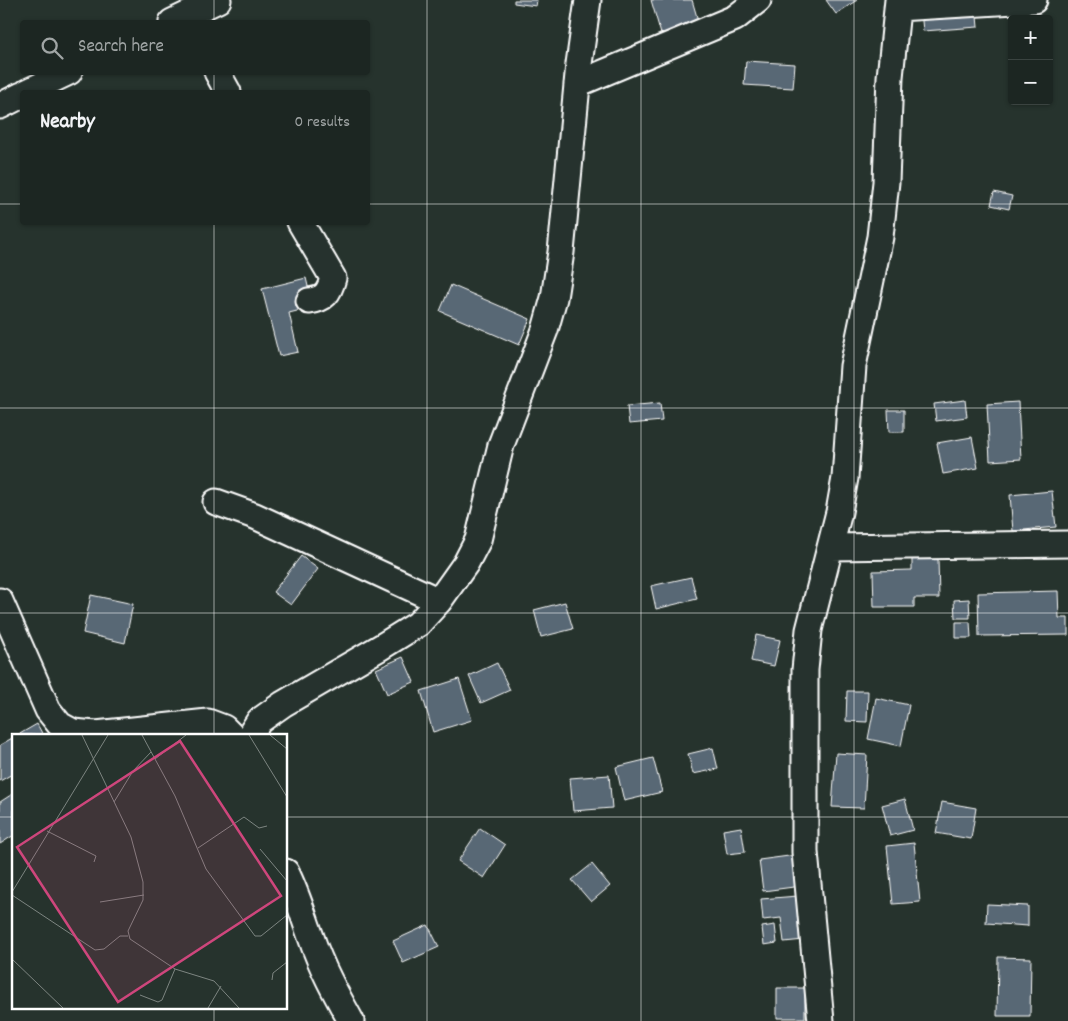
<!DOCTYPE html>
<meta charset="utf-8">
<style>
:root{--surface:#1c2622;--page:#252e2a;--text:#f1f3f6;--muted:#a0a5a5;--line:#3a4340}
body{margin:0;font-family:Dekko,sans-serif;background:var(--page);color:var(--text)}
.controls{position:absolute;right:15px;top:15px;display:grid;overflow:hidden;border-radius:5px;box-shadow:0 1px 4px #0004}
.controls button{width:45px;height:45px;display:grid;place-items:center;padding:0;border:0;border-bottom:1px solid var(--line);background:var(--surface);color:var(--text);font:25px sans-serif}
.list{margin:0;padding:0;list-style:none}
h2{display:flex;justify-content:space-between;align-items:center;height:65px;margin:0;padding:0 20px;font-size:21px}
h2 small{font-size:16px;font-weight:400;color:var(--muted)}
.icon{flex:none;width:28px;height:28px;fill:none;stroke:currentColor;stroke-width:2;stroke-linecap:round;stroke-linejoin:round}
.map{position:relative;flex:none;width:1068px;height:1021px;overflow:hidden}
.search{position:absolute;background:var(--surface);box-shadow:0 1px 4px #0004;left:20px;top:20px;width:350px;height:55px;display:flex;align-items:center;gap:12px;box-sizing:border-box;padding:0 18px;border-radius:5px;color:var(--muted);font-size:19px}
.panel{position:absolute;background:var(--surface);box-shadow:0 1px 4px #0004;left:20px;top:90px;width:350px;height:135px;border-radius:5px}
.map>svg:first-child{display:block}
.building{fill:#596874;stroke:#fff}
.lines{fill:none;stroke-linecap:round;stroke-linejoin:round}
.minor-casing{stroke:#fff;stroke-width:29}
.minor{stroke:#26332d;stroke-width:25}
.grid{fill:none;stroke:#fff;stroke-width:1;stroke-opacity:0.55}
.inset-road{fill:none;stroke:#7d8581;stroke-width:1}
.view{fill:#ce467c;fill-opacity:0.15;stroke:#ce467c;stroke-width:2.5}
.inset-edge{fill:none;stroke:#fff;stroke-width:2.5}
</style>
<div class="map">
<svg width="1068" height="1021" viewBox="0 0 1068 1021">
<rect width="100%" height="100%" fill="#26332d"/>
<filter id="ink" filterUnits="userSpaceOnUse"><feTurbulence type="fractalNoise" baseFrequency=".02" numOctaves="2"/><feDisplacementMap in="SourceGraphic" scale="10" xChannelSelector="R" yChannelSelector="G"/><feConvolveMatrix kernelMatrix="1 2 1 2 8 2 1 2 1" color-interpolation-filters="sRGB"/></filter>
<g filter="url(#ink)">
<!-- building -->
<path class="building" d="M514,0h23l-1,6 -22,-3z
M651,0h41l7,24 -38,10z
M826,0h31l-21,14z
M976,6l2,21 -55,4 -2,-20z
M746,61l49,3 -2,24 -49,-3z
M994,192l18,4 -3,13 -18,-4z
M306,278l7,29 -24,6 9,39 -19,4 -17,-67z
M451,285l79,34 -11,26 -79,-34z
M965,400l2,17 -31,4 -2,-17z
M1018,402l3,57 -31,2 -3,-57z
M660,403l2,18 -33,3 -2,-18z
M888,410h16v22h-15z
M972,437l6,31 -35,6 -6,-31z
M1052,491l4,36 -43,4 -3,-36z
M301,556l17,13 -27,36 -18,-13z
M912,559h26l1,39h-25v9h-40l-1,-36 39,-1z
M691,577l6,22 -41,10 -5,-23z
M1058,591l1,27h9v17l-89,1 -1,-43z
M91,595l42,9 -8,39 -42,-10z
M969,599l1,19h-15l-1,-18z
M565,602l8,27 -32,8 -7,-27z
M956,622h14l1,16h-15z
M756,635l24,5 -6,26 -23,-5z
M403,657l11,25 -27,12 -11,-25z
M497,663l13,27 -29,13 -12,-27z
M459,679l13,41 -39,12 -12,-41z
M847,691h21l-1,31 -21,-1z
M876,698l33,7 -8,41 -33,-7z
M37,724l6,11h-25z
M14,737v36l-14,8v-36z
M713,748l5,21 -25,5 -5,-20z
M836,753l31,2 -3,53 -32,-1z
M653,758l9,34 -38,9 -8,-34z
M609,775l3,33 -39,3 -3,-33z
M14,793v42l-14,9v-42z
M905,799l8,31 -23,6 -8,-31z
M942,802l34,6 -5,31 -35,-6z
M741,827l4,25 -18,2 -4,-24z
M480,828l25,17 -21,33 -26,-17z
M914,843l6,59 -27,2 -6,-58z
M804,854l5,31 -46,6 -4,-31z
M592,864l18,22 -19,16 -19,-22z
M810,895l4,44 -30,3 -3,-24 -18,2 -2,-21z
M987,904l41,2v20l-42,-3z
M428,925l11,22 -36,16 -10,-22z
M775,925l2,18 -13,2 -2,-18z
M998,957l33,1 -1,58h-33z
M777,988h28v30h-28z"/>
<g class="lines">
<!-- minor casing -->
<g class="minor-casing">
<path id="minor" d="M897,8l137,-8
M172,22l46,-22
M217,72l11,20
M577,84l158,-66 23,-18
M27,92l42,-20
M0,106l22,-11
M300,222l33,56c-4,15 -8,21 -24,23
M216,502l39,14 184,85
M831,547l237,-3
M0,601l48,109 12,15 13,7 23,2 112,-12 16,6 7,7
M250,735l9,-14 24,-17 98,-57 37,-23 21,-23 27,-38 12,-23 23,-95 44,-115 9,-32 7,-46 18,-188 9,-64
M286,872c11,22 17,43 25,65 10,30 25,57 40,84
M821,1021l-16,-169v-182l4,-40 30,-118 6,-34 8,-112 27,-129 6,-55 4,-105 8,-77"/>
</g>
<!-- minor -->
<use href="#minor" class="minor"/>
</g>
</g>
<!-- grid -->
<path class="grid" d="M214,0v22M427,0v1021M641,0v1021M854,0v1021M214,72v20M0,204h22M368,204h700M214,222v513M0,408h1068M0,613h1068M0,817h14M286,817h782M214,1007v14"/>
<!-- overview -->
<g transform="translate(12 734)">
<rect width="275" height="275" fill="#26332d"/>
<path class="inset-road" d="M70,1l49,102 12,45v18l-15,31 2,8 45,30 39,12 25,27M130,1l33,61 31,73 49,67h6l26,-21M237,1l38,62M258,1l17,14M143,25l31,-24M102,68l19,-31 18,-19M35,97l49,25 -2,6M186,114l46,-31 15,11 8,-2M248,115l27,32M0,158l96,-157M0,161l83,55 9,-1 16,-13h8M88,168l44,-7M0,225l51,49M260,246l1,-7 14,-11M128,261l18,7 4,-2 13,-31M196,274l13,-22"/>
<path class="view" d="M168,7l101,155 -163,106 -101,-155z"/>
<rect width="275" height="275" class="inset-edge"/>
</g>
</svg>
<div class="controls">
<button>+</button>
<button>−</button>
</div>
<div class="search"><svg class="icon" aria-label="search" viewBox="0 0 24 24"><circle cx="10" cy="10" r="6"/><path d="M15 15l6 6"/></svg>Search here</div>
<section class="panel">
<h2>Nearby<small>0 results</small></h2>
<ul class="list">
</ul>
</section>
</div>
